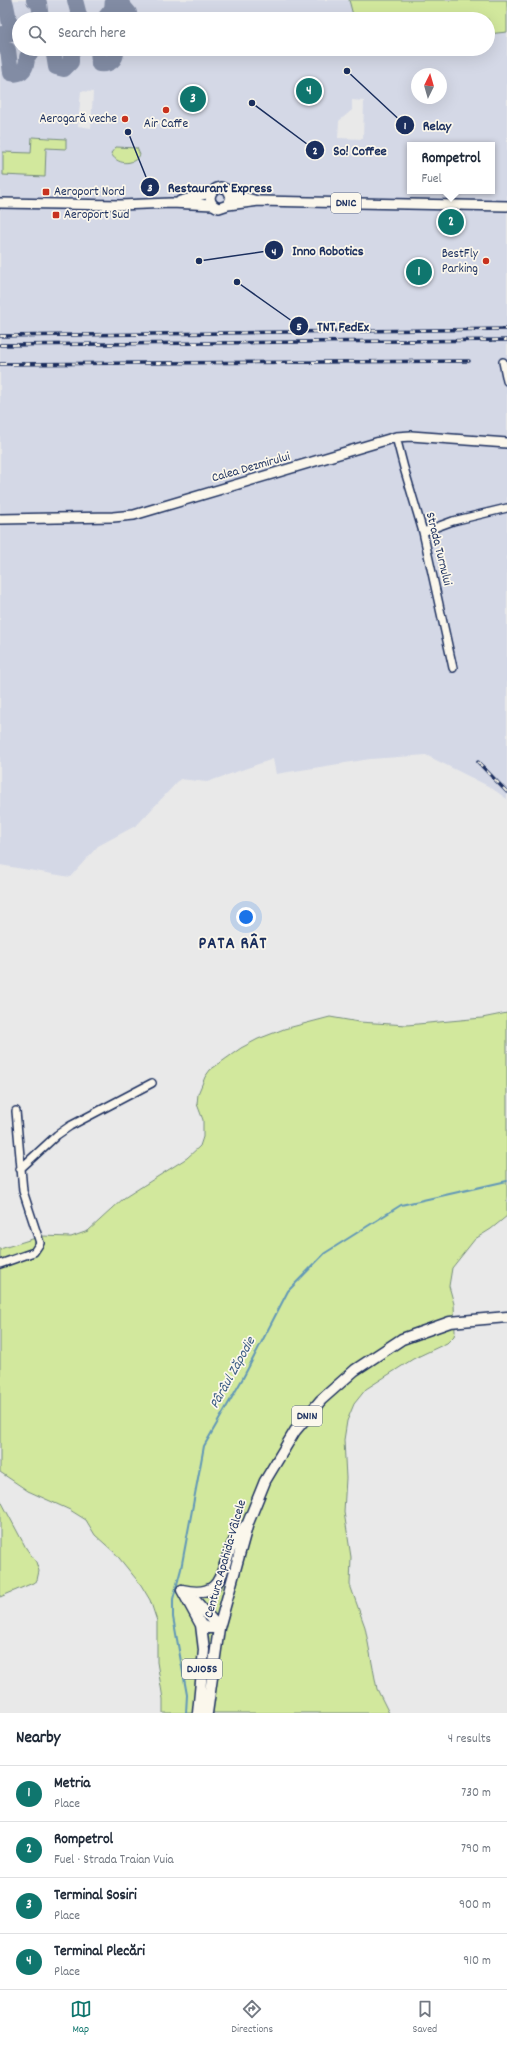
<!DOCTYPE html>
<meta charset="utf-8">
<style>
:root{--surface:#fff;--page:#f6f6f7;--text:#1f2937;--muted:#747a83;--line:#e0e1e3;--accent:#0f766e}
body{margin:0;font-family:Dekko,sans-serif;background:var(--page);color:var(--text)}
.compass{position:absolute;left:411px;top:68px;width:36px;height:36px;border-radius:50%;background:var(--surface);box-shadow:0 4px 16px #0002;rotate:5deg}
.you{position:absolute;left:246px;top:917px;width:14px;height:14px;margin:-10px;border:3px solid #fff;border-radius:50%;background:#1a73e8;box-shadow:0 0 0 6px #1a73e833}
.badge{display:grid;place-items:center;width:26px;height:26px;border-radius:50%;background:var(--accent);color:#fff;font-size:13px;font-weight:700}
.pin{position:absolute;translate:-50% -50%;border:2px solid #fff;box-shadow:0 1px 4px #0006}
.popup{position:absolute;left:407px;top:142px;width:88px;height:52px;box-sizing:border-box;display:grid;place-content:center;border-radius:0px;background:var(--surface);filter:drop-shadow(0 1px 3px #0005);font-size:13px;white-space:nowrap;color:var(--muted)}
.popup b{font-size:15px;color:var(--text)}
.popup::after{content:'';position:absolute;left:50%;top:100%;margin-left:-8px;border:8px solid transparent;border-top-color:var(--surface)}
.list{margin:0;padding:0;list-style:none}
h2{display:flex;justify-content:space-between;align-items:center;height:52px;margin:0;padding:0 16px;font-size:17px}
h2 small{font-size:13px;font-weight:400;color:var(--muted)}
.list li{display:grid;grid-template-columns:26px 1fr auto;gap:12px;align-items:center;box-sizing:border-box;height:56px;padding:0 16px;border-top:1px solid var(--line)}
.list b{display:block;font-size:15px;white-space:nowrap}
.list p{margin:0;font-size:13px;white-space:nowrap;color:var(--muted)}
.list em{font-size:13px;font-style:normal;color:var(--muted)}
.icon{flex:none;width:22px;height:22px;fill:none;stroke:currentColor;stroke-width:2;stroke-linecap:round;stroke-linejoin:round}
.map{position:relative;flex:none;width:507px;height:1713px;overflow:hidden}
.search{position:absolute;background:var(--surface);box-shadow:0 4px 16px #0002;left:12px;right:12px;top:12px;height:44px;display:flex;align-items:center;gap:10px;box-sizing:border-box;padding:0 14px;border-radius:22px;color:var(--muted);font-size:15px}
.sheet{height:276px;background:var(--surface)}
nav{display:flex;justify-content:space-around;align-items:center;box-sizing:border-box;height:56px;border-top:1px solid var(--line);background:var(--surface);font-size:11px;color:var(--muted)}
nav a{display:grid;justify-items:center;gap:2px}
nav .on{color:var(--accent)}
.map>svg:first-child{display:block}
.built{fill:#d4d8e6;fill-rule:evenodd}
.green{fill:#d2e89d;stroke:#768c7e}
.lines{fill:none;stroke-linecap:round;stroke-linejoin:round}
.stream{stroke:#6298b7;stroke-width:2}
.taxiway{stroke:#828ca4;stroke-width:16}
.minor-casing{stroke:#1b2f5e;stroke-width:10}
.major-casing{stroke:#1b2f5e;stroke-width:12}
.highway-casing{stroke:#1b2f5e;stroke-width:13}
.minor{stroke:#fbf7ec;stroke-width:7}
.major{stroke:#fbf7ec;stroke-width:9}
.highway{stroke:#fbf7ec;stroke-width:10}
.rail-casing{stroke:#1b2f5e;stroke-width:3.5}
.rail{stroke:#fbf7ec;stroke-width:2;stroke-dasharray:6;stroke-linecap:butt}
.poi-dot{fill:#c8321e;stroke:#fbf7ec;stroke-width:1.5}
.labels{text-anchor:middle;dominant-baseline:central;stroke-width:3.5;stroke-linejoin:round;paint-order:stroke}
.shield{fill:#fbf7ec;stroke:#5e6b89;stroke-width:1}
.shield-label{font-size:12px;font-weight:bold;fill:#1b2f5e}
.poi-label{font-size:13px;fill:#1b2f5e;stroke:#fbf7ec;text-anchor:end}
.street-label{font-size:13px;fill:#1b2f5e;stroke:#fbf7ec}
.water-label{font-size:14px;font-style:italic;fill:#395b83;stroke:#fbf7ec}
.district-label{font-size:17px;font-weight:bold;letter-spacing:1px;fill:#1b2f5e;stroke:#fbf7ec}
.leader{fill:none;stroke:#1b2f5e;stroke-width:1.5}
.callout-dot{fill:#1b2f5e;stroke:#fbf7ec;stroke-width:1.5}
.mark-label{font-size:12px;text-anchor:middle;font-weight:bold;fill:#fff}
.callout-label{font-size:14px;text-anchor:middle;font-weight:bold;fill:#1b2f5e;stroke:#fbf7ec;stroke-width:3.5;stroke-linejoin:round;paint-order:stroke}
</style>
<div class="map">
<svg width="507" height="1713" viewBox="0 0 507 1713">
<rect width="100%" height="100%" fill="#e9e9e9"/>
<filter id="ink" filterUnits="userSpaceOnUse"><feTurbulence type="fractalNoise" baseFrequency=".025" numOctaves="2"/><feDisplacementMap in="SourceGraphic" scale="8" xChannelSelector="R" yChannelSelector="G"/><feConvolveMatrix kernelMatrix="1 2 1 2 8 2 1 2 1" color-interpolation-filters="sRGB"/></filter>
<g filter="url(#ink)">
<!-- built -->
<path class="built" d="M0,0h507v799l-17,-12 -64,-32 -56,4 -94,15 -3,-15 -66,23 -27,-3 -43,46 -39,21 -28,31 -70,-12zM19,19h469v30h-469zM417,74h24v24h-24zM81,91l12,1 -2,36 -13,-2zM352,100l12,1 -1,38 -25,-1 1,-17 13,-11zM410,145h82v46h-82z"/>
<!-- green -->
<path class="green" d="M349,0h158v32l-19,2v-15h-134z
M32,137l34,2v10l-20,-1 -1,29 -42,-2v-23l28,1z
M116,147l21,1 3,7c-7,11 -24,10 -29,-2z
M507,1013v203l-16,13 -16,10 -23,29 -3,18 5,18 1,28 -1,4 -7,7 -34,16 -47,30 -12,15 -7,17 -3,19 2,38 -2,34 7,45 -1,28 15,42 12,62 12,24h-226v-14l-6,-37v-41l-7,-21 -9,-15 -26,-32 -20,-18 -9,-15 -16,-10 -42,-19 -28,-19v-223l42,-13 29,1 17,-6 36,-33 63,-40 13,-12 3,-9v-17l-6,-16 1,-10 7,-17 5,-7 31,-22 17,-9 26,-10 46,-12 29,5 48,3 75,-7z
M0,1499l26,49 10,14 3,9 -2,9 -4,3 -33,14z"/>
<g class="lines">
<!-- stream -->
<path class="stream" d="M186,1713l1,-18 -14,-78v-18l8,-30 23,-123 39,-68 45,-87 37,-38 76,-48 106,-24"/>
<!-- taxiway -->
<path class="taxiway" d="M0,0l6,5 4,20 9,6
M34,0l5,3 2,16
M75,0l5,19
M118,0l11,13 1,6
M104,19l8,-10 1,-9
M19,32l-17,2 -1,2 2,9 5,5 3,23c12,3 16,-6 16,-16l7,-8
M53,49l3,18 8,2 7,-7v-10l3,-3
M98,49l1,15c11,1 18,-4 17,-15"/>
<!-- minor casing -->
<g class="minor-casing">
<path id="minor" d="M503,362l4,19
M396,437l8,31 19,64 30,136
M423,532l30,-11 54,-13
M20,1169l37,-34 13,-9 82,-43
M0,1264l34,-12 6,-9 -17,-52 -7,-80"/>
</g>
<!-- major casing -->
<g class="major-casing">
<path id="major" d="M230,193l24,7
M180,201l30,-8
M0,203l120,2 51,-2 42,2
M228,205l3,-8 -3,-7 -7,-3c-13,2 -15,17 -2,21l9,-3 31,-4 248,5
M0,519l113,-2 21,-2 262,-78 15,-1 96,7"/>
</g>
<!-- highway casing -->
<g class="highway-casing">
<path id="highway" d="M182,1590c44,10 37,-21 52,-49 3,-6 8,-10 11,-15
M182,1590l19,35 6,3h12
M183,1591l11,8 25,29
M198,1713l6,-63 -3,-25
M207,1713l12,-85 29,-105 17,-42 30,-50 26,-31 34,-30 47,-31 48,-17 57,-5"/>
</g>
<!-- minor -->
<use href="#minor" class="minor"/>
<!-- major -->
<use href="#major" class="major"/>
<!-- highway -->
<use href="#highway" class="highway"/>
<!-- rail casing -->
<g class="rail-casing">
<path id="rail" d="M0,336l507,-7
M0,345l507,-5
M0,364l469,-3
M478,762l29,30"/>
</g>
<!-- rail -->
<use href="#rail" class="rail"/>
</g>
</g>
<!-- markers -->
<g class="poi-dot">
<circle cx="166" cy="110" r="4"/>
<circle cx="125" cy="119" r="4"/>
<rect x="42" y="188" width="8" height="8" rx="2"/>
<rect x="52" y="211" width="8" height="8" rx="2"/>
<circle cx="486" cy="261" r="4"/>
</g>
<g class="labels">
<!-- shield labels -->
<g class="shield">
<rect x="331" y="193" width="30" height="20" rx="3"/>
<rect x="292" y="1406" width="30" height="20" rx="3"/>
<rect x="182" y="1659" width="40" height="20" rx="3"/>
</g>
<g class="shield-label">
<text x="346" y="203">DN1C</text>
<text x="307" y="1416">DN1N</text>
<text x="202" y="1669">DJ105S</text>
</g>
<!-- poi labels -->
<g class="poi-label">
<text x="117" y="119">Aerogară veche</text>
<text x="166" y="124" text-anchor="middle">Air Caffe</text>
<text x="54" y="192" text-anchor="start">Aeroport Nord</text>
<text x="64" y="215" text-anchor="start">Aeroport Sud</text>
<text x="478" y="254">BestFly<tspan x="478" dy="15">Parking</tspan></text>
</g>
<!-- street labels -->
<g class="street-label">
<text transform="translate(251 468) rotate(-16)">Calea Dezmirului</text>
<text transform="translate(438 549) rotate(76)">Strada Turnului</text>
<text transform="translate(226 1559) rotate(-74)">Centura Apahida-Vâlcele</text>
</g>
<!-- water labels -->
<g class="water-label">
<text transform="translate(233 1373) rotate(-61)">Pârâul Zăpodie</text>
</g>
<!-- district labels -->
<g class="district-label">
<text x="233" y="945">PATA RÂT</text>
</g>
</g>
<!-- callouts -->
<path class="leader" d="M347 71L405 125M252 103L315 150M128 132L150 187M199 261L274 250M237 282L299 326"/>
<g class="callout-dot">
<circle cx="347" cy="71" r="4"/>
<circle cx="252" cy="103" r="4"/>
<circle cx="128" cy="132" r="4"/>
<circle cx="199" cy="261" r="4"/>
<circle cx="237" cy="282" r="4"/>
<circle cx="405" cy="125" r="10"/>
<circle cx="315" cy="150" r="10"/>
<circle cx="150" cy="187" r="10"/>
<circle cx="274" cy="250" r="10"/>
<circle cx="299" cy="326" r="10"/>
</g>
<g class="mark-label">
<text x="405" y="129">1</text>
<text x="315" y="154">2</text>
<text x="150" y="191">3</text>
<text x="274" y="255">4</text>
<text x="299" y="330">5</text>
</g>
<g class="callout-label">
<text x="437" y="130">Relay</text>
<text x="360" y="155">So! Coffee</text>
<text x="220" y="192">Restaurant Express</text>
<text x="328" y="255">Inno Robotics</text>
<text x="343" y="331">TNT FedEx</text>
</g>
</svg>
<svg class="compass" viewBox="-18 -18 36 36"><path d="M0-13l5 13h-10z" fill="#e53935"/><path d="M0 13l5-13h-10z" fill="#747a83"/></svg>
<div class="you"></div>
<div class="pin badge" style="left:419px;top:272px">1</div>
<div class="pin badge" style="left:451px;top:222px">2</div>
<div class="popup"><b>Rompetrol</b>Fuel</div>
<div class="pin badge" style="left:193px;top:99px">3</div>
<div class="pin badge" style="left:309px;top:91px">4</div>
<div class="search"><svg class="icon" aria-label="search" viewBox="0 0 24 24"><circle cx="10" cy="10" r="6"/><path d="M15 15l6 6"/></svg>Search here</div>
</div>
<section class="sheet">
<h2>Nearby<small>4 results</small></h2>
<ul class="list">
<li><span class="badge">1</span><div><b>Metria</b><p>Place</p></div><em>730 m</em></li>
<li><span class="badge">2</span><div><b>Rompetrol</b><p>Fuel · Strada Traian Vuia</p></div><em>790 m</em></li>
<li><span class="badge">3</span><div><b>Terminal Sosiri</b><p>Place</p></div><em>900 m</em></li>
<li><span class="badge">4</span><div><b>Terminal Plecări</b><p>Place</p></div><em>910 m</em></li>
</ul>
</section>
<nav>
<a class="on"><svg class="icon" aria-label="map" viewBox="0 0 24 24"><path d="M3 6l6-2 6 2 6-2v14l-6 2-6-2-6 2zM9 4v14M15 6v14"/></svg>Map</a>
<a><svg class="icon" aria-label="directions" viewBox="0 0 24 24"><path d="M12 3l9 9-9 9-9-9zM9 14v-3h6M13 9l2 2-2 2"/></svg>Directions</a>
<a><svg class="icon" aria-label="saved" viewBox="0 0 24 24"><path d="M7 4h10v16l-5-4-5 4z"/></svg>Saved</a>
</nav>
